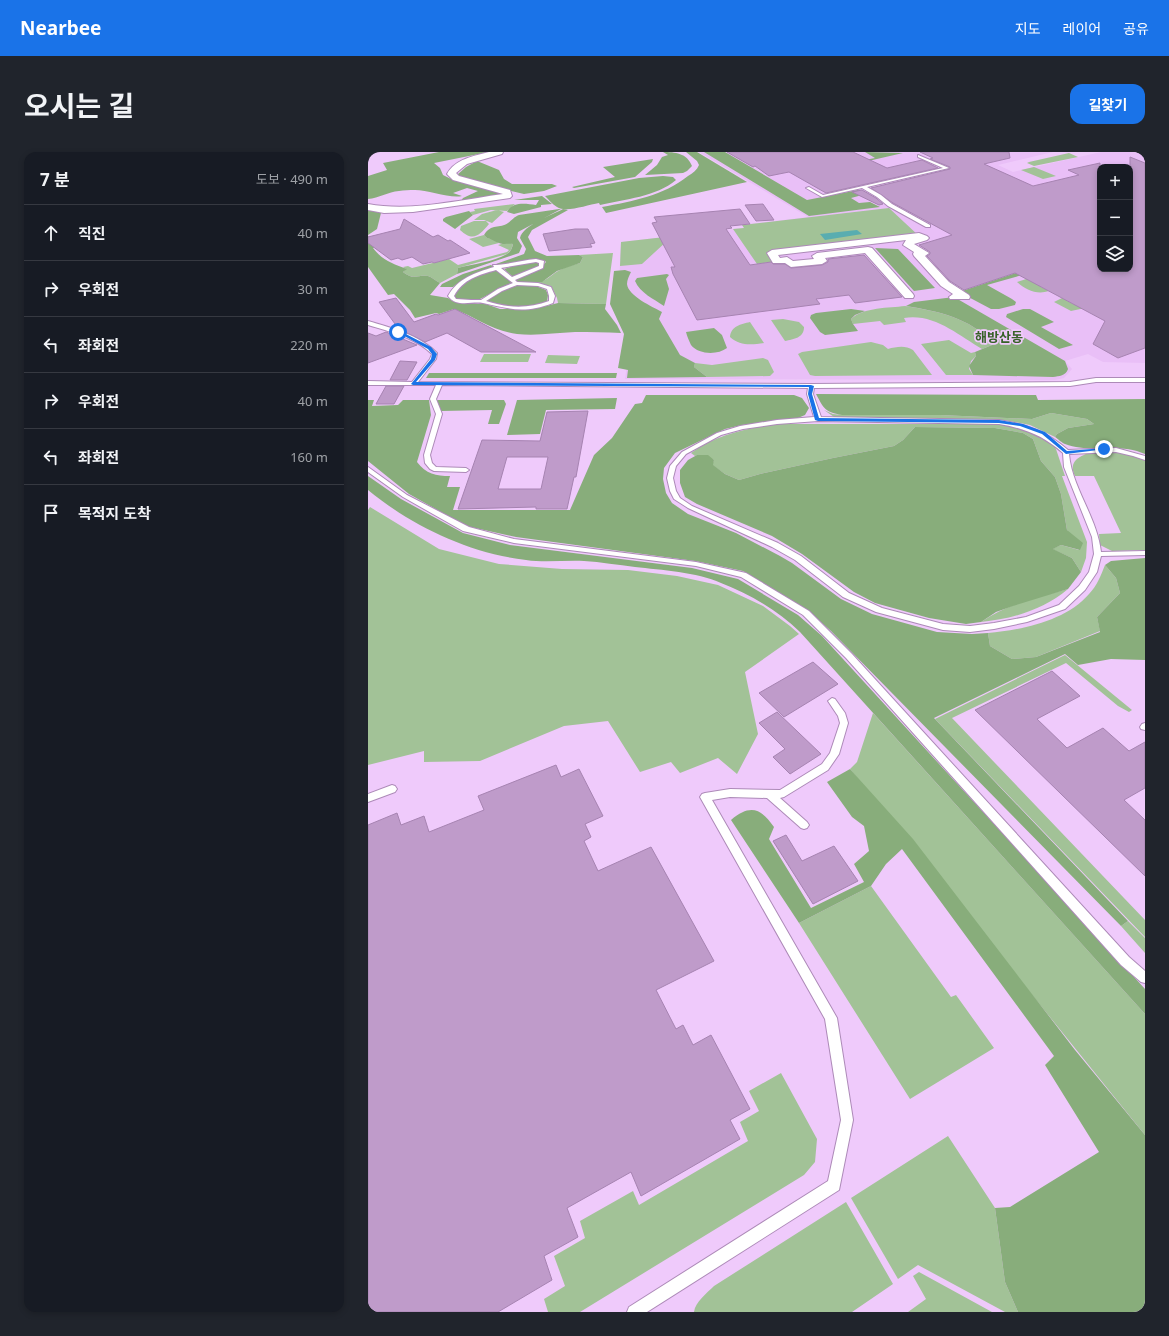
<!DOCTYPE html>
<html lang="ko">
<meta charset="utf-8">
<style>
:root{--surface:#171b24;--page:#20242c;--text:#f1f3f6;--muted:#9ea1a6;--line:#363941;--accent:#1a73e8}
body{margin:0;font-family:"Noto Sans","Noto Sans KR",sans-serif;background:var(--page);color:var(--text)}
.controls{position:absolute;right:12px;top:12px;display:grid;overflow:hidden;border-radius:8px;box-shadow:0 2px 6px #0003}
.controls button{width:36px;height:36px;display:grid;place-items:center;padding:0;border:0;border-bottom:1px solid var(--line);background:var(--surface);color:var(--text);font:20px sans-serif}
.stop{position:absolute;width:12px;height:12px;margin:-9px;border:3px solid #1a73e8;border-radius:50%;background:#fff}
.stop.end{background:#1a73e8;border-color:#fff;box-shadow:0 1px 4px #0008}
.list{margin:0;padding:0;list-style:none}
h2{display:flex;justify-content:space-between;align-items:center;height:52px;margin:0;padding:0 16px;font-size:17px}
h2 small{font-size:13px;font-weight:400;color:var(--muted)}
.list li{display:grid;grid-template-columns:26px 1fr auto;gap:12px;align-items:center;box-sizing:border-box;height:56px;padding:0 16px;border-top:1px solid var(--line)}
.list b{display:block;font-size:15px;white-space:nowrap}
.list em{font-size:13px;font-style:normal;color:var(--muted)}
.icon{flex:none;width:22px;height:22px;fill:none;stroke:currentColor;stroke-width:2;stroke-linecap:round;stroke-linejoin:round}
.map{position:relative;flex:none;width:777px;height:1160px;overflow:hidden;border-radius:12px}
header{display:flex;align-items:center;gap:24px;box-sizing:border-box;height:56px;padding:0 20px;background:var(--accent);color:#fff}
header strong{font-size:19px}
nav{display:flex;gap:22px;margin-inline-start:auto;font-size:14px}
.intro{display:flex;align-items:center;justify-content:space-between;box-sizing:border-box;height:96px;padding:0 24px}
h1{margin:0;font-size:28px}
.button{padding:10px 18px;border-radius:12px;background:var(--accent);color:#fff;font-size:14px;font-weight:700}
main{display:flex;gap:24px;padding:0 24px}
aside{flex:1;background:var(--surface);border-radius:12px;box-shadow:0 2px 6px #0003}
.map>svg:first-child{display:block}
.built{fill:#e9bff7;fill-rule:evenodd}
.green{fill:#a2c297}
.forest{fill:#88ad7b}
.water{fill:#59adb0}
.building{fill:#bf9bca;stroke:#a683b1;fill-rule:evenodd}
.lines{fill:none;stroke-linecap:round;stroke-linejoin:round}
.lane-casing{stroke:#ad8ab8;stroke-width:2}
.street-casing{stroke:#ad8ab8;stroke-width:2}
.lane{fill:#fff;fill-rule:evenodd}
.street{fill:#fff;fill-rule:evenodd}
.route{fill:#1a73e8}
.labels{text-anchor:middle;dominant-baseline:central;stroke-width:3.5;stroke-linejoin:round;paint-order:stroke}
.far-quarter-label{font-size:13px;font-weight:bold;fill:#376228;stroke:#efcafb}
</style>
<header>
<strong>Nearbee</strong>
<nav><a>지도</a><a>레이어</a><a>공유</a></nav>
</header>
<div class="intro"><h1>오시는 길</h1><a class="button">길찾기</a></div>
<main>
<aside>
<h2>7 분<small>도보 · 490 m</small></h2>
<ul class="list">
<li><svg class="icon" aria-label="ahead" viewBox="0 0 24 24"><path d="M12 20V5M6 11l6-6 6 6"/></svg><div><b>직진</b></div><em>40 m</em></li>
<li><svg class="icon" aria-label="right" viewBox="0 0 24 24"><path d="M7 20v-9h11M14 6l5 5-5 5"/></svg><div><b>우회전</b></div><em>30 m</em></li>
<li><svg class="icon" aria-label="left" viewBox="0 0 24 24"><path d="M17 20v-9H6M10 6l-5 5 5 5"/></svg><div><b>좌회전</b></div><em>220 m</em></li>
<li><svg class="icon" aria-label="right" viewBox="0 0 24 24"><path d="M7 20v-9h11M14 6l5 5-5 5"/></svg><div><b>우회전</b></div><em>40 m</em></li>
<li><svg class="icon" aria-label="left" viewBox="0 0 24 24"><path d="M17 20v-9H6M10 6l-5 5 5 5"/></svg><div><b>좌회전</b></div><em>160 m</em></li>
<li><svg class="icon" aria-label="arrive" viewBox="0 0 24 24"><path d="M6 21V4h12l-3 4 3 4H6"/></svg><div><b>목적지 도착</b></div></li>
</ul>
</aside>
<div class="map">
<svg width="777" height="1160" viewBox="0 0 777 1160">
<rect width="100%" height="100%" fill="#efcafb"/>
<!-- built -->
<path class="built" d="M331,0h354l-55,13 15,7 88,-20h44v211l-42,-1 -15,-8 -23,7 7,8 -8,9 -9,2 -430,-1 5,-36 -11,-58 2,-43 123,-14 -2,-3 66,-8zM732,15h30v102h-30z"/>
<!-- green -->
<path class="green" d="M701,1l9,4 -44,9 -7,-3 2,-1z
M666,15l22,9 -13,3 -22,-9z
M147,52l-8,7 -16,-1 -18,5 -3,-3 5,-1 -1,-2z
M521,56l30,28 -147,17 5,8 -20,3 -24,-35 11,-1 -2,-3z
M129,58l7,2 -12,11 -8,-3h-10l8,-6z
M106,69h12l3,3c-10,12 -16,18 -29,6l1,-4z
M358,78l-59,11 -25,23 -22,2 1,-24z
M116,83l3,3 5,1 7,4 -16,4 -14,-8z
M140,90l5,2 -2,6 -4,4 -49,14 -1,6 -17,9c-4,-2 -8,-6 -12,-7 -11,-1 -15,4 -25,-4l3,-3 -3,-2 5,-1 4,2 37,-9 9,6 49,-13 2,-2 -11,-5z
M245,101l-7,51 -48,-1 -1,-5 -6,-12 -15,-3c10,-2 14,-7 22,-12 7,-4 15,-6 22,-8l3,-6 -4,-2z
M677,121l-4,14 8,4c-12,4 -23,-1 -32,-9z
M694,146l11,6h4l8,4 -14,3 -17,-9z
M537,154c33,5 65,12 88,37l-1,2 -10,4c-24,-14 -48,-36 -78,-31l2,4 -22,3 -4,-4 -27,3 -2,-5c13,-12 38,-11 54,-13z
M415,167l16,3 5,5c0,11 -10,12 -19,14l-14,-21z
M382,170l14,21c-13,2 -24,3 -34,-6 1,-11 11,-13 20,-15z
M581,188l22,13 4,-1 1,4 -5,5 -2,8 4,6h-27l-25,-31z
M503,190l12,3 5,4c8,-2 17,-4 25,1l19,25 -117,1 -5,-1 -12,-21 4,-2z
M116,202h47l-3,8h-48z
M180,203l32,1 -3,8 -32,-1z
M395,206l5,2 6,12 -4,4 -63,1 -13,-10 1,-4 17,2z
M456,258l9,4 9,1h98l92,4 19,-6 36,6 7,5 -26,4 -11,6 -2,3 -25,-12 -26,-5 -158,-1 -12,-2z
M408,272h222l21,2 32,14 5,9 9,27h-3l25,66 -1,16 -5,14 -9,-14 -20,-9 9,-4 18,5 -12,-20 -6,-36 -6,-17 -14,-16 -8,-22 -10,-6 -28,-5 -80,-1 -12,13 -9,6 -61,12 -73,16 -21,6 -14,-6 -13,-9 2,-5 -16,-5 -3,1 -4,-3c26,-19 55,-24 85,-29z
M727,299l23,1 27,8v90l-33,1 -12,-6 -1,-11 22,-1 -27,-57h-19c-8,-16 7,-21 20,-25z
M2,355l69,42 60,15 63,5 66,1 49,6 41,9 45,21 27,20 9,8 -54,38 13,62 -21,40 -19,-16 -38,15 -9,-11 -31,10 -32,-51 -44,5 -84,35 -56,1v-11l-56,14v-255z
M737,413l11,13 4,15 -23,24 3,14 -64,26 -24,2 -22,-13 -2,-13c33,-3 78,-12 101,-39 8,-8 12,-19 16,-29z
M700,437c-25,21 -56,30 -87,33 26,-18 57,-25 87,-33z
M697,503l67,55 -3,2 -11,-6 -52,-43 -114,55 193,202v17l-210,-218z
M505,561l272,301v121l-295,-366 7,-7z
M503,734l80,111 5,-2 38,53 -84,51 -111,-176z
M760,769l17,17v15l-24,-27z
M413,921l36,66 -2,23 -11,13 -224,137h-32l-4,-13 21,-13 -11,-30 31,-18 -5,-17 53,-30 6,14 109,-64 -8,-19 19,-11 -10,-20z
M580,984l47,72 10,74 13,30h-13l-87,-47 -20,14 -47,-81z
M478,1050l47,82 -41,28h-158c1,-10 13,-19 20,-26z
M551,1120l73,40h-84l18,-13 -13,-23z"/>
<!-- forest -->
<path class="forest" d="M71,0h50l-55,11 6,5 3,7 10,5 36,8 13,6v2l-61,9 -24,1 44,-5 2,-3 15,-7 -11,-3 -14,5 9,3c-11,3 -34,-6 -47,-6 -6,0 -11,0 -16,1 -11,1 -20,7 -31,8v-23l19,-6 -4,-7z
M295,0c12,0 24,1 29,14l-5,5 -4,2 -38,2 12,-10 5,-8 6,-2z
M318,0h11l50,30 -141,31 -4,-6c31,-6 61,-11 86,-31 5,-3 9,-6 11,-11l-2,-4z
M336,0h21l82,48 51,-10 8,4 -15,4 8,5 11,-1 10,5 -71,9z
M497,0l38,1 -61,14h-13l46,-9z
M285,7l-1,3 -17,15 -61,11 -2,-1 43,-10 -12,-10z
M109,9l22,9 5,9 8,5h40l5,2 -13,5 -20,3 -62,-15 -5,-4 9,-8z
M295,24l10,1 3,3c-20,17 -51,19 -76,25l-1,-2c-12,2 -33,10 -42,4 -5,-3 -9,-8 -12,-11l94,-18z
M174,44l10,8 -11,1v2l-27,7 -7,-2c6,-11 19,-8 29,-7l3,-5h-25z
M191,57h2l-43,23 -1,6 5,8 -3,7 -62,21 1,-6c15,-4 35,-6 49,-14 4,-2 5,-6 6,-10 -5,-1 -9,1 -14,-1 -4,-1 -7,-4 -12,-5l-3,-3c7,-12 16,-6 24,-12 4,-3 6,-6 11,-8z
M195,57l5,1 -36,20 -4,7 7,14 12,5 32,-1 4,2 -3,6 -23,8 -15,11h-24l-2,-3 24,-11 6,-6 -1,-1 -14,-2 -31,8 -4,-3 28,-10 2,-5 -6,-11c3,-13 32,-23 43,-29z
M0,58l13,3 -4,16 -9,6z
M101,59l4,4 -18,14 -12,-8v-2l3,-2z
M0,84l12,10 -7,2c9,12 20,16 34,21l-4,3c10,8 14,3 25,4 4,1 8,5 12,7l-10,12 18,3 6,4 25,2 4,-1 17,6h34l24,-6 48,1 -1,5 12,16 4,8c-15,-1 -31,-1 -46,-1 -20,1 -39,4 -58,2 -24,-3 -42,-17 -63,-25l-15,5 -3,-1 -21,5 -5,-8 -16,-16 -6,1 -20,-28z
M507,96l23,1 37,39 -21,3z
M163,109l8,1 1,3 -3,3 -24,9 -9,-8z
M123,113l4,3c-15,5 -30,8 -42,19h-13l2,-3 21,-10z
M663,116l5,3 -49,14 25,14 4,3 -1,3 -16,4h-8l-32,-17z
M128,118l14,10 1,3 -31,16 -7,2 -18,-2 -2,-2c9,-16 24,-23 43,-27z
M257,118l6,2c-2,4 -4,8 -4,12 1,12 26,23 35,28l-3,7 21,36 15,8 -1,4 13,10 -80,1 1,-8 -10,-2 6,-34 -14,-30 4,-33z
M299,122l2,1 -3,4 3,10 -5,17c-10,-7 -24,-13 -29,-25l2,-3z
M148,134h20l10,4 2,5 -1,7c-20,6 -39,7 -59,0v-3l9,-7z
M586,145l111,64 3,8c-2,7 -9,7 -15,8l-80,-2 -4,-9 7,-10 -1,-4 17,-7 1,-2c-23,-25 -55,-32 -87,-37l8,-4z
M483,157l14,2 -10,4 -4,4 2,5 5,7 -33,4 -5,-3 -10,-14 1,-3 5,-2z
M655,157h7l24,13 -13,5 32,18 -14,4 -53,-32 1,-3z
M346,176l8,7 5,13c-9,7 -28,7 -36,-3 -2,-4 -4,-9 -5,-13z
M61,221h188l-1,5h-190z
M448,242l220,1 2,5 107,-1v55c-26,-12 -54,0 -80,-10 -3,-1 -7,-5 -10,-7l2,-3 11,-6 26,-4 -7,-5 -36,-6 -19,6 -92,-4h-98c-17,-3 -18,-6 -26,-21z
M278,243h148l8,3 7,10 -4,7 -7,3 -56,7 -17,4 -50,24 -11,15 -1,11 3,14 6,10 16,11 48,19 44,23 12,7 49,36 31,15 65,18 35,2 16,-1 2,13 22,13 24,-2 64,-25 -3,-15 23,-24 -4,-15 -11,-13 6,-4 34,-3v102l-34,-1 -33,6 -13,-11 -131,64 194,203 -7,5 -290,-295 -21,-19 -67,-41 -48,-10 -179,-24 -50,-11 -57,-32 -41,-33v-61h6l-2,6 26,-1 5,-5h26l2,15 -14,47c9,12 19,14 33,14l-3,11h13l-7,23h117l24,-55 18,-17 23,-34 7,-1z
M249,246l-2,11 -69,1 -6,24 -33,1 10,-35z
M69,248h67l2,4 -7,20h-11l4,-14 -51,1z
M547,275l80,1 28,5 10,6 8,22 14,16 6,17 6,36 16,13 -3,7 -19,-5 -8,4 19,9 9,14 -13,17 -55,17 -17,6 -15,10 -15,2 -37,-6 -54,-15 -21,-11 -52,-38 -30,-18 -75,-32 -12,-7 -5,-14v-13l8,-10 9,-5h11l6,5 -1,5 12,9 14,6 21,-6 73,-16 61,-12 9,-6z
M0,324l33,23 62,34 47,12 182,23 46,11 60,36 24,21 323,353v25l-345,-382c-22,-22 -51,-38 -79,-49 -24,-11 -60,-13 -86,-16 -17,-2 -34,-5 -51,-6 -19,-1 -39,2 -58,-1 -58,-7 -114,-34 -158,-70z
M482,617l63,70 162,211 70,85v177h-127l-13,-30 -10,-74 15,-1 89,-55 -54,-87 9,-9 -152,-207 -16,15 -15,22 -72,37 -68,-103c19,-16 30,-12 43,7l-5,12 42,69 53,-26 -10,-18 15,-13 -5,-25 -12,-9 -25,-35z"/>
<!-- water -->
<path class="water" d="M489,78l5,4 -37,6 -5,-6z"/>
<!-- building -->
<path class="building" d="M359,0h126l34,16 35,-8 16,8 -112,25 -37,-21 -20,4 -14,-10 -2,1z
M552,0h89l1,6 -26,6 49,22 46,-11 -11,-5 32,-7v106h30v-112l15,6v185l-27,10 -25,-14 12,-23 -90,-48 -51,17 -14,-9 -23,-25 3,-2v-2l-11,-7 33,-10 -59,-32 -22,-15 79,-19v-2l-20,-8 3,-1z
M494,38l14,8 7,6 -4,1 -27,-13z
M395,52l11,16 -18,1 -11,-16z
M372,57l10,15 -20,2 2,2 -6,1 24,36 21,-3 2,2h12l6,4 31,-3 6,-3v-3l36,-4 38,42 -47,6 -6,-8 -33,4 4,5 -123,16 -24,-46 -2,-7h4l-23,-44 5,-1 -3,-5z
M36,67l29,18 5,-2 10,6 2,-1 20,13 -36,10 -2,-1 -9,2 -11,-7 -10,3 -4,-2 -7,2 -23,-17v-6l32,-8z
M207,77h13l7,14 -5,1 2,3 -43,4 -6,-17z
M28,146l18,24 22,-8 2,1 17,-6 81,43h-55l-34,-19 -22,9 -28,-14h1l-19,-26z
M18,180l31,13 -49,18v-30l8,3z
M32,209l17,1 -10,18h-17z
M18,234h18l-10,18h-18z
M220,259l-12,66h-2l-7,32h-31v-2l-78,2 24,-69 58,1 7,-29zM139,305h41l-7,32h-43z
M445,510l25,22 -54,33 -25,-24z
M684,519l28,25 -43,23 30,29 36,-20 26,23 16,-9v46l-21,12 21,20v56l-170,-166z
M409,560l44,42 -31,20 -17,-17 12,-8 -26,-26z
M188,613l5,12 18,-8 24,47 -18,8 6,13 -7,4 14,30 53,-24 63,114 -58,29 20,39 7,-4 10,20 18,-10 39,74 -20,11 10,19 -99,57 -10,-24 -64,36 11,29 -34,19 8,24 -54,32h-130v-487l29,-12 4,12 23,-9 5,16 55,-22 -6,-14z
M418,683l16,26 32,-15 24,35 -45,23 -40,-63z"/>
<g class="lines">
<!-- lane casing -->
<g class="lane-casing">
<path id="lane" d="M550,3l31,13 -82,19 14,8 11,9 38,21v2h-4l-38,-21 -11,-9 -15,-9 -40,9 -16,-9 3,-1 14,8 120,-27 -25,-11z
M168,107l8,2 -1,7 -28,12 2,2 21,1 13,4 4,9 -2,7c-29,11 -42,6 -70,0 -12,-2 -26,5 -35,-7 10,-18 27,-23 46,-29l-1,-2c14,0 29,-5 43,-6zM168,110l3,1v3l-27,11 -11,-9zM128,118l17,13 -15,6 -17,11h-10l-15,-1 -2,-3c9,-17 25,-21 42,-26zM149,133l21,1 9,3 2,7v5c-21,8 -42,7 -63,0l16,-10z
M0,169c24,7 51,14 69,32l-1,6 -18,23 393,2 259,-2 26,-4h49v4h-49l-26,4 -256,2 -1,6 8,23 178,3c27,4 48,12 69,30l48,-2 29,8v4l-12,-4 -17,-4 -47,2c3,34 28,63 32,98l44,-1v4l-44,1 -4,16 -12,18 -20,19 -38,13 -33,7 -24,3 -27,-2 -67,-18 -33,-15 -48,-37 -23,-13 -84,-39 -14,-9 -4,-8 -3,-13 3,-12 12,-14 35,-19 23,-7 37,-6 37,-3 -7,-23 1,-6 -366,-3 -6,14 6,15 -12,41 2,8 4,4 30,1 3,2 -3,2 -32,-1 -4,-2 -5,-6 -1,-8 12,-41 -6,-15 6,-14h-68v-4l44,1 18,-23 2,-5c-17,-17 -42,-22 -64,-29zM450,269l181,3c25,4 45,12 64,29l1,14 28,70 2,17 -5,18 -10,14 -20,19 -33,12 -32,6 -24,3 -27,-2 -61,-16 -33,-15 -48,-37 -23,-13 -86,-37 -12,-8 -4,-7 -3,-13 3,-12 10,-12 35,-19 22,-6 34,-5z
M0,315l39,28 62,32 45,12 182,23 50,11 63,38 43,43 277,303 16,14v12l-4,-1 -20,-17 -275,-307 -43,-43 -62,-38 -45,-11 -182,-23 -51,-12 -60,-34 -35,-25z
M464,546l3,1 10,14 3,10 -9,31 -11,16 -44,27 -4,1 27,24 2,3 -2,3 -3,1 -3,-1 -34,-30 -37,-1 -18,3 125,218 16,102 -14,70 -192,122h-20l2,-5 199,-126 13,-61 -16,-101 -125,-222 2,-3 3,-1 25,-4 50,1 42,-26 8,-11 10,-30 -2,-7 -10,-15z
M777,571v7l-4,-1 -1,-2 2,-3z
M24,633l3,1 2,3 -2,3 -27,10v-8z"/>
</g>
<!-- street casing -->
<g class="street-casing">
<path id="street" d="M121,0h14l-1,2 -35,10 -11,9 3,3 51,14 2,6 -2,2 -97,14 -29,1 -16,-3v-6c43,8 92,-4 135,-10l-50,-14 -6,-6c8,-15 27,-18 42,-22z
M551,81l8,3 2,2 -2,2 -13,4 15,9 -4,3 24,26 20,13 1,2 -1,2h-19l-1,-2 4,-3 -12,-8 -27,-30 -1,-2 1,-2 -11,-7 3,-5 -128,15 2,3 7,-1 6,4 21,-2 -2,-3 5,-3 51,-6 4,1 41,46 1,2 -1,2h-8l-40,-45 -40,5 2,3 -5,3 -31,3 -6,-4h-12l-6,-10 5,-3z"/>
</g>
<!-- lane -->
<use href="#lane" class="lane"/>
<!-- street -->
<use href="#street" class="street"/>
</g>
<!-- route -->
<path class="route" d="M29,179h3l31,16 6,7 -2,6 -19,22 395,3 3,1 -2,8 7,24 180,2 24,4 22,8 22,19 37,-3 2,1 -40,5 -24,-20 -22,-8 -21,-3 -181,-2 -3,-1 -7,-26 1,-7 -396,-2 -2,-1 20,-25 1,-5 -4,-5 -31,-17z"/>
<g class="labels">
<!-- far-quarter labels -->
<g class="far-quarter-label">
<text x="631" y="185">해방산동</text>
</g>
</g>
</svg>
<div class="controls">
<button>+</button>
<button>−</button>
<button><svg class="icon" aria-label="layers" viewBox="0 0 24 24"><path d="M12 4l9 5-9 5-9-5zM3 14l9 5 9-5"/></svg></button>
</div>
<div class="stop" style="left:30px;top:180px"></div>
<div class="stop end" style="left:736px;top:297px"></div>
</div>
</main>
